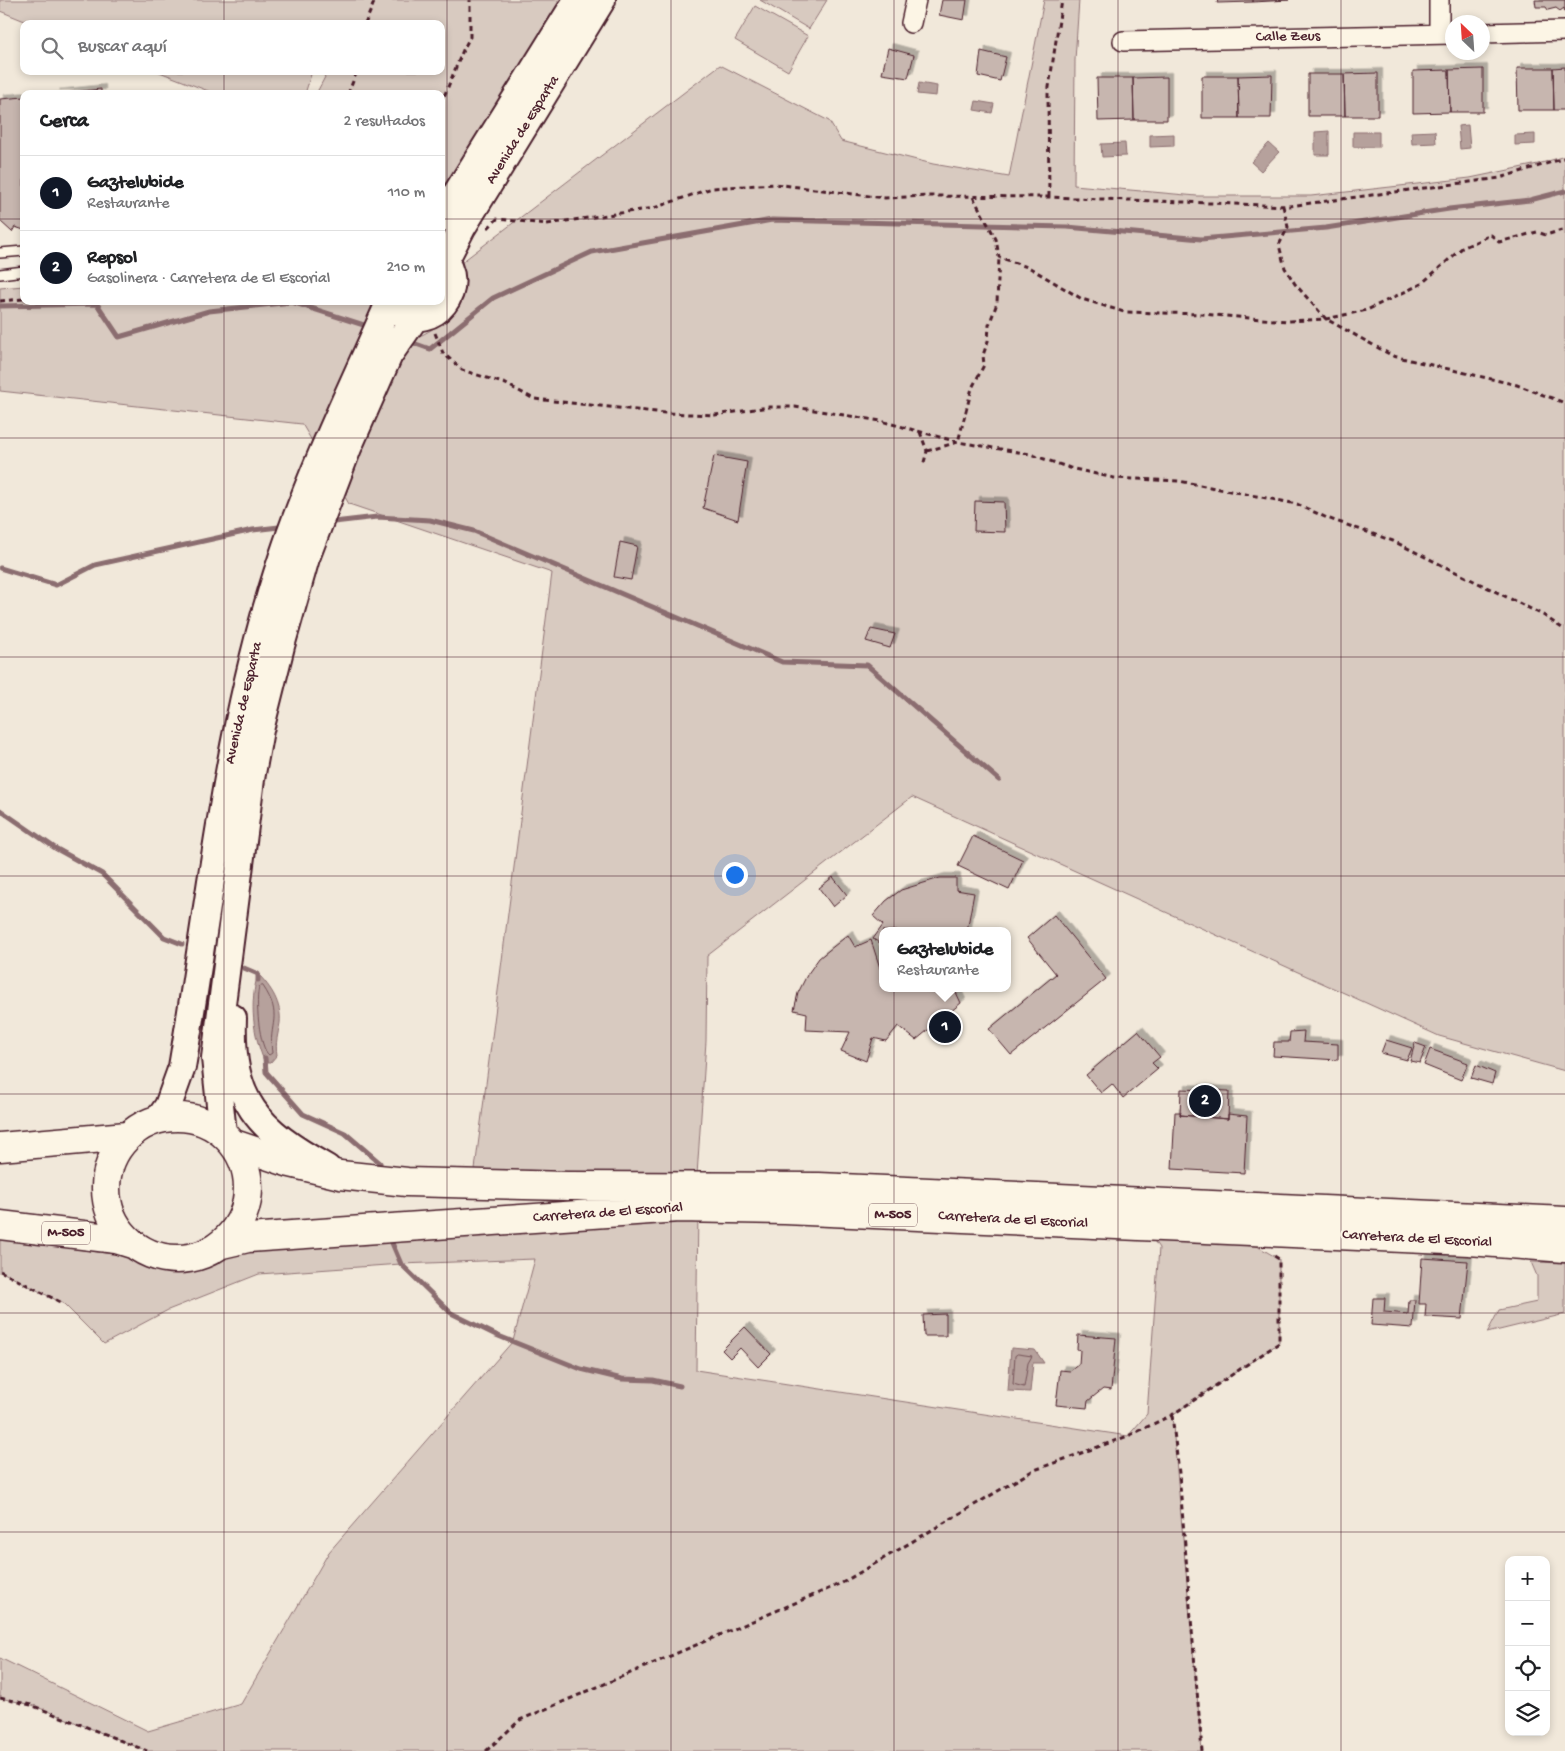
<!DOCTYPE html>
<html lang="es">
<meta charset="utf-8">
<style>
:root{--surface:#fff;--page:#f2f2f2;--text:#202124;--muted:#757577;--line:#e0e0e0;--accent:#111827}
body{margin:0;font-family:"Gochi Hand",sans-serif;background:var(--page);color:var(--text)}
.controls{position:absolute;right:15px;bottom:15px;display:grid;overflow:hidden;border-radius:10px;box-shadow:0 2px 8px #0003}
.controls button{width:45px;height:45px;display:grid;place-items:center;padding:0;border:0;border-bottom:1px solid var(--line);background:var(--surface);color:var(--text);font:25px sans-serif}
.compass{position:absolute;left:1445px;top:15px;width:45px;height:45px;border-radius:50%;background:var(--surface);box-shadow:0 2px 8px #0003;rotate:335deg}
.you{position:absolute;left:734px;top:874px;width:18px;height:18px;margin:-12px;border:4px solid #fff;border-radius:50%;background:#1a73e8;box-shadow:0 0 0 8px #1a73e833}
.badge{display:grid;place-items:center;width:32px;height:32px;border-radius:50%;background:var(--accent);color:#fff;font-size:16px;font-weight:700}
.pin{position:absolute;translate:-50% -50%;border:2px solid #fff;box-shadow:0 1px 5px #0006}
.popup{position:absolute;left:879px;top:927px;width:132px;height:65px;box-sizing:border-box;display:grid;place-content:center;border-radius:10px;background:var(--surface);filter:drop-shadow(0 1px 4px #0005);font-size:16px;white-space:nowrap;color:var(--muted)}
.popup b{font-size:19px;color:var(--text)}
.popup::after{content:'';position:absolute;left:50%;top:100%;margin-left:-10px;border:10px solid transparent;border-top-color:var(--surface)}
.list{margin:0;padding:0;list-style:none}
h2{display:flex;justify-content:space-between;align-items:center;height:65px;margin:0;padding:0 20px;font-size:21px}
h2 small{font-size:16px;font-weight:400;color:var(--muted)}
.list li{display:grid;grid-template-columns:32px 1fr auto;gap:15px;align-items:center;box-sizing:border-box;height:75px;padding:0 20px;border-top:1px solid var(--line)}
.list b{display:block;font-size:19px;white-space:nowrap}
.list p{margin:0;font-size:16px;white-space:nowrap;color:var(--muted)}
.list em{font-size:16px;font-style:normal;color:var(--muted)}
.icon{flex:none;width:28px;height:28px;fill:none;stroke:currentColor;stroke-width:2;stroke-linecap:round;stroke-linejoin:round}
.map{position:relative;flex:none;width:1565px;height:1751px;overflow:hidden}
.search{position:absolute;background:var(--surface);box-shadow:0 2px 8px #0003;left:20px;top:20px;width:425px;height:55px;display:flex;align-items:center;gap:12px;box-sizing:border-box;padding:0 18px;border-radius:10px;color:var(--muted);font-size:19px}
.panel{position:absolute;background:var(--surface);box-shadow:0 2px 8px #0003;left:20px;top:90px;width:425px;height:215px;border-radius:10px}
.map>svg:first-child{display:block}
.green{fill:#d8cac0;stroke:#917476}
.water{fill:#b6a19c;stroke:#8b6d6f}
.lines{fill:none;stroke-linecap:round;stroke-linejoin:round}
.shore{stroke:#755358;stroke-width:1}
.stream{stroke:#8b6d6f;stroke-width:5}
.building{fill:#c7b6af;stroke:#4a1f2b;filter:url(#shadow)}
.lane-casing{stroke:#4a1f2b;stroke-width:12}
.street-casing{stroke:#4a1f2b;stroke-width:22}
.secondary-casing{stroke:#4a1f2b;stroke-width:30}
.highway-casing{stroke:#4a1f2b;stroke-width:31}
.path{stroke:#4a1f2b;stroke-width:3;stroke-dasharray:5 4;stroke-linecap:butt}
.lane{stroke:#fcf5e5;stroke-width:9}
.street{stroke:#fcf5e5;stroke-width:19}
.secondary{stroke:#fcf5e5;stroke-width:26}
.highway{stroke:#fcf5e5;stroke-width:28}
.grid{fill:none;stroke:#4a1f2b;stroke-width:1;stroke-opacity:0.55}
.labels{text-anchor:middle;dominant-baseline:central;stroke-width:4.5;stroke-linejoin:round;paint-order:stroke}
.shield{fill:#fcf5e5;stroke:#7f5f63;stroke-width:1}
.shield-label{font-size:14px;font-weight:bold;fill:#4a1f2b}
.street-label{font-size:15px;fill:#4a1f2b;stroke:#fcf5e5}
</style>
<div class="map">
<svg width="1565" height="1751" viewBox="0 0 1565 1751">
<defs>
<filter id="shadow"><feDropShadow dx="4.5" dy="-4.5" stdDeviation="0" flood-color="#0004"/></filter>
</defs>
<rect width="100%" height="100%" fill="#f1e8da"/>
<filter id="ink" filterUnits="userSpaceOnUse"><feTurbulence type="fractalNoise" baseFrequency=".02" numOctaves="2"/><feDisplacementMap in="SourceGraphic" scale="10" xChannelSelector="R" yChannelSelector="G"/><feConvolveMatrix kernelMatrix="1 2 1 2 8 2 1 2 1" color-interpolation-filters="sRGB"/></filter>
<g filter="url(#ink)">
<!-- green -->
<path class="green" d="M0,0h565l-124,202v-108h-125l9,-17 -4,-6h120v-47h-409l-32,-13z
M760,0h67l-18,29z
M1044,0h35l-4,60 -1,125 123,11h114l159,-18 68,-14 27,-8v915l-126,-35 -527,-239 -205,159 -1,85 -9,134 -130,11 -92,-17 77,-596 -203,-69 -47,-80 -302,-33v-103l24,-2v15h347l1,14 50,20c36,-19 44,-32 40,-73l258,-197 109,56 12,20 92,23 76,13z
M755,6l53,30 -20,35 -53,-31z
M157,71h155l-7,23h-89z
M698,1208l-2,162 432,66 19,-22 12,-166 -15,-22 106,16 29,17v84l-107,72 30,336h-1055l-115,-46 -32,-7v-40l148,73 93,-27 88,-152 184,-211 22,-82 -134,5 -142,10 -91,36 -64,34 -40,-40 -64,-33v-39l42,12 84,12 15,9 18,-7 21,2 30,-8 12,-8z
M1531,1262l34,1v51l-78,19 12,-23 38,-8v-26z"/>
<!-- water -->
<path class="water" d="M919,83l18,3 -1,10 -19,-2z
M976,101l18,3 -2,9 -18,-3z
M1468,125l2,23 -10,1 -2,-23z
M1329,131v24h-14v-23z
M1435,131l1,12 -24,1 -1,-12z
M1353,132h26v15h-26z
M1174,134v12l-24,1v-12z
M1535,134v10l-20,1v-10z
M1125,143l1,13 -24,1 -1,-13z
M1269,143l10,9 -18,19 -10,-9z
M258,974c13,13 24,30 22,49 -2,12 -5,19 -3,32l-7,8h-5c-12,-28 -16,-60 -7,-89z
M1011,1348l24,2 9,13h-11l-3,29 -22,-1z"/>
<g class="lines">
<!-- shore -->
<path class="shore" d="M263,986c21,31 5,37 9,67l-3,2c-10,-7 -14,-56 -10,-68z
M1018,1354l14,2 -4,7 -4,24 -11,-3 2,-28z"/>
<!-- stream -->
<path class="stream" d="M0,306l97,-2 22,33 90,-26 83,-9 78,25
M416,344l14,5 63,-51 99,-46 180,-32 295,7 134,12 125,-11 123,-19 81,-9 35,-9
M334,522l43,-5 53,3 44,11 308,131 85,3 132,115
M0,568l56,17 39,-20 158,-35 26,-3
M0,810l55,38 47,26 62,63 18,7
M244,968l14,6v6
M265,1058l1,14 37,42 42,19 35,30
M392,1243l9,21 50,49 45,22 85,34 41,10 31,1 27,6"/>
</g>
<!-- building -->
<path class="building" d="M942,0h25l-3,20 -25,-5z
M1218,0h35v2l-36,1z
M1253,0h36l-36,2z
M1535,0h30v13l-1,-5 -4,3 -4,-3 -8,2 -2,-3h-10z
M888,48l26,7 -6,23 -26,-4z
M981,51l25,6 -6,24 -22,-5z
M1565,67v43h-11l-1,-42z
M1517,68h36l1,42h-36z
M1483,69v43h-33l-1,-42z
M1449,70l1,42 -37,1v-42z
M1378,73v43h-33l-1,-42z
M1308,74h36l1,42h-37z
M1272,75l-1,43h-32l-1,-42z
M1202,76h36l1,42h-37z
M1167,77v43h-33l-1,-42z
M1097,78h36l1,42 -36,1z
M101,89v5h-46z
M24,97v133l-9,-3 -3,5 -12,-11v-122z
M714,456l33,6 -9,58 -35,-12z
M975,501l29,1 1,30 -31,-1z
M620,542l17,4 -6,34 -17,-3z
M871,629l24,5 -5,14 -24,-7z
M973,836l50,24 -14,30 -51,-24z
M833,877l14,18 -14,12 -14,-19z
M940,878h16v12l18,3 -7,38h-85v13l-9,-5 10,-14 -10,-9 13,-15 15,-11z
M1054,915l52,64 -95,76 -22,-26 67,-55 -29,-36z
M848,935l7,12 16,-7 11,34v14h72l7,15 -45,37 -18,-14 -12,15 -13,-3 -7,23 -25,-10 9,-19 -44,-2 1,-17 -13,-3 4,-17 9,-18 12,-17z
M1138,1031l22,26 -8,6 6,6 -35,29 -11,-14 -11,9 -15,-18z
M1304,1031l-1,11 35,2v16l-65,-4 1,-14h15l1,-10z
M1386,1040l26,8 -5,12 -26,-7z
M1415,1043l11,4 -6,16 -10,-2z
M1430,1049l38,14 -7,17 -37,-15z
M1476,1065l19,8 -3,11 -21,-6z
M1181,1089l48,2 -1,28 -48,-4z
M1175,1112h6l-1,3 48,4v-5l19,2 -3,57 -72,-4z
M1422,1258l46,3 -6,58 -37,-2 1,-13h-7z
M1373,1298h12l-1,14 24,2 1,-14h6l-2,28 -42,-3z
M946,1314v22h-22l-1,-21z
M745,1327l26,27 -13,13 -18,-19 -10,10 -8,-8z
M1078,1335l38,3 -5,52 -8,-1 -15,12 -1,7 -31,-3 4,-35 10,1 9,-7 1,-14 -3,-1z"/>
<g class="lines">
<!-- lane casing -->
<g class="lane-casing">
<path id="lane" d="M0,253l24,-2
M0,274l24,-3"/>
</g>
<!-- street casing -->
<g class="street-casing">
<path id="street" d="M911,23l5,-23
M1482,33l83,-2
M1439,34v-34
M1123,41l329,-7"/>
</g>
<!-- secondary casing -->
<g class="secondary-casing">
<path id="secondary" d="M441,218l136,-218
M445,261l17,-33 140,-228
M398,312c36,21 72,-25 43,-55
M233,1018c-3,83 24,111 94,150
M159,1119l9,-13 14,-39c29,-170 45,-344 100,-509 29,-88 70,-171 107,-255
M223,1133l-8,-75 36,-279 9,-49 21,-84 25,-88 42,-110 41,-93 26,-37"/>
</g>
<!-- highway casing -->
<g class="highway-casing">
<path id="highway" d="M106 1188a71 71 0 1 1 142 0a71 71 0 1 1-142 0Z
M234,1144l56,19 50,12 67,7 160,4 252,1 746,34
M0,1147l127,-11
M0,1225l116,14 16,5
M222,1244l26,-6 431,-30 106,2 684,31 96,7"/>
</g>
<!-- path -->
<path class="path" d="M365,24l10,-24
M348,94l9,-23
M441,104l22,-54 7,-13v-37
M973,197l23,42 3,18 31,11 52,31 42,13 78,2 85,7 39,-2 41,-9 54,-26 41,-36 29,-13 8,7 38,-10 9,3 19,-6
M1049,197l-1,-103 14,-94
M1283,206l5,21 -9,18 6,23 10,16 31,35 67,37 124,29 48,18
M488,228l9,-9 50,5 107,-16 58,-20 63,-4 110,14 43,-2 121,1 240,9 211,-28 65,-20
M0,301l24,-2
M435,333l8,20 19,17 44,14 28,15 131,14 50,2 54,-8h26l86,14 77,21 72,12 40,14 44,10 65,3 118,23 30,14 66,23 150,74 22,15
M920,432l7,19 -4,15
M927,451l31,-9 14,-54 12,-23 -1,-10 5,-14 1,-16 8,-22 2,-46
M0,1271l64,33
M1172,1415l7,58 23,278
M0,1698l31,7 116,46
M486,1751l34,-31 322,-137 190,-112 96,-35 44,-21 107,-72v-84l-8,-5"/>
<!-- lane -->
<use href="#lane" class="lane"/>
<!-- street -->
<use href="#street" class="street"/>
<!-- secondary -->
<use href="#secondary" class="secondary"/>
<!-- highway -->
<use href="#highway" class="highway"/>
</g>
</g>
<!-- grid -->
<path class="grid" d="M224,0v24M447,0v1751M671,0v1751M894,0v1751M1118,0v1751M1341,0v1751M224,71v23M0,219h24M441,219h1124M224,301v1450M0,438h1565M0,657h1565M0,876h1565M0,1094h1565M0,1313h1565M0,1532h1565"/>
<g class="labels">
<!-- shield labels -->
<g class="shield">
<rect x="869" y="1203.5" width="48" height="23" rx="4"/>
<rect x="42" y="1221.5" width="48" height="23" rx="4"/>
</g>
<g class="shield-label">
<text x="893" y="1215">M-505</text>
<text x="66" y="1233">M-505</text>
</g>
<!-- street labels -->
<g class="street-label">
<text transform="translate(1288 37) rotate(-1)">Calle Zeus</text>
<text transform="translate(523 130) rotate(-58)">Avenida de Esparta</text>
<text transform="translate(244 703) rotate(-77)">Avenida de Esparta</text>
<text transform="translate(608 1213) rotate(-4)">Carretera de El Escorial</text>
<text transform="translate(1013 1220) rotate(3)">Carretera de El Escorial</text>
<text transform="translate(1417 1239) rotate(3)">Carretera de El Escorial</text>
</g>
</g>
</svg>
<div class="controls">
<button>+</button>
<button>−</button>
<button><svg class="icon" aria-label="locate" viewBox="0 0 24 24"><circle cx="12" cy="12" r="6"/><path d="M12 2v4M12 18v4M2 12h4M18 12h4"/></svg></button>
<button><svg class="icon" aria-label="layers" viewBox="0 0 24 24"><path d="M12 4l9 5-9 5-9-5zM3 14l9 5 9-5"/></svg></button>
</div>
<svg class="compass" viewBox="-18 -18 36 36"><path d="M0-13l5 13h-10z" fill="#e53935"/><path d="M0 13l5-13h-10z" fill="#757577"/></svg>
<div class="you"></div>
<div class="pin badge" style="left:945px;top:1027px">1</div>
<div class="popup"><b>Gaztelubide</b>Restaurante</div>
<div class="pin badge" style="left:1205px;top:1101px">2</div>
<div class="search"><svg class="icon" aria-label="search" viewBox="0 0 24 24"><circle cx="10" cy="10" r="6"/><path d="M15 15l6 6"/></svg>Buscar aquí</div>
<section class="panel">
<h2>Cerca<small>2 resultados</small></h2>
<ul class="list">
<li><span class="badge">1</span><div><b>Gaztelubide</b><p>Restaurante</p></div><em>110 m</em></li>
<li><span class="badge">2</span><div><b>Repsol</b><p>Gasolinera · Carretera de El Escorial</p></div><em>210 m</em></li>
</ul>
</section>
</div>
